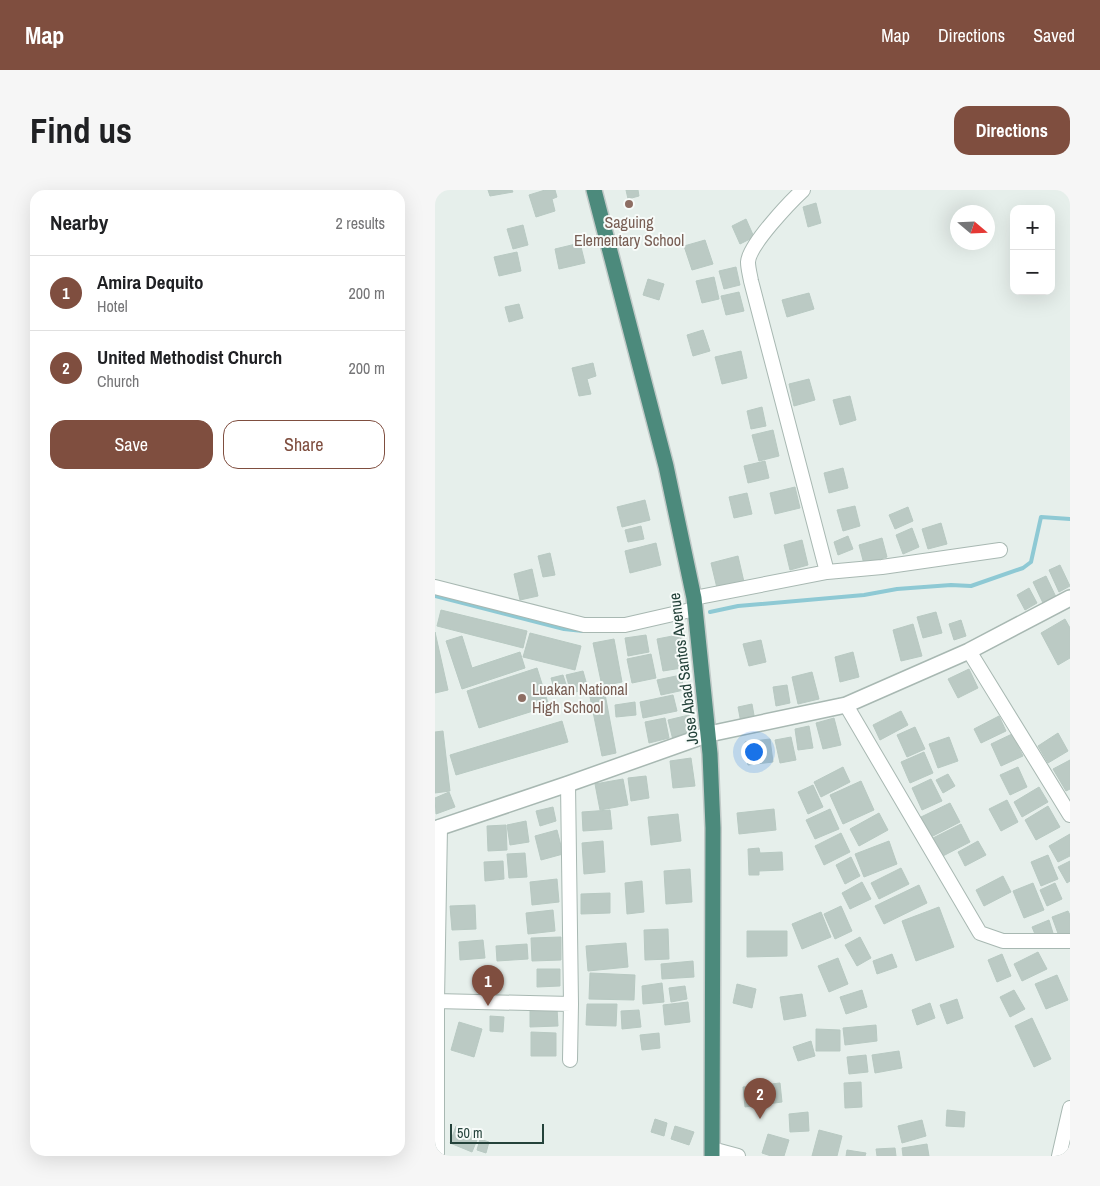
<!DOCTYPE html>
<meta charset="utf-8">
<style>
:root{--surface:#fff;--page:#f6f6f6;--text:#202124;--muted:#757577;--line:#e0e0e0;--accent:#7f4e3f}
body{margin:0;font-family:"Archivo Narrow",sans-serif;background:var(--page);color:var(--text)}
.controls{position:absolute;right:15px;top:15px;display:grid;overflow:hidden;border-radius:10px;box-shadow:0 5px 20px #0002}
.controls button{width:45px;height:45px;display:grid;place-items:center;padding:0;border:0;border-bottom:1px solid var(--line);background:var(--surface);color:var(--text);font:25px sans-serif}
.compass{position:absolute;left:515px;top:15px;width:45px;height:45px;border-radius:50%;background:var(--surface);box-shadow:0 5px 20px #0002;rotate:109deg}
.scale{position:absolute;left:15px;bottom:12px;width:94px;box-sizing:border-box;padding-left:5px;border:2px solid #24423a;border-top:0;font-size:14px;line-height:18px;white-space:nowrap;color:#24423a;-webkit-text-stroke:4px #f7fbf9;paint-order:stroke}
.you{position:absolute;left:318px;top:561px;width:18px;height:18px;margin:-12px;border:4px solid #fff;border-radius:50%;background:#1a73e8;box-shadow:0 0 0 8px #1a73e833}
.badge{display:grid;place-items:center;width:32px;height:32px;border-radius:50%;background:var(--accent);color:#fff;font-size:16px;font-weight:700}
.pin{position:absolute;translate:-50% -41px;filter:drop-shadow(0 1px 2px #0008)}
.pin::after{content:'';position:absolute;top:26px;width:18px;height:15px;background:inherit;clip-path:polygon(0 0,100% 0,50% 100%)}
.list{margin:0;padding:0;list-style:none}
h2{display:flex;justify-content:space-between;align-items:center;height:65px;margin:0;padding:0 20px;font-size:21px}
h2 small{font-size:16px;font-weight:400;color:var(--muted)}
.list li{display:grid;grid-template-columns:32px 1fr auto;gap:15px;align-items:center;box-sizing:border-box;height:75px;padding:0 20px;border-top:1px solid var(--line)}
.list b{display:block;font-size:19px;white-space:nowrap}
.list p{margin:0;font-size:16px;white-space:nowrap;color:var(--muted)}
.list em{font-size:16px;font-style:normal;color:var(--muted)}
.actions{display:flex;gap:10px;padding:15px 20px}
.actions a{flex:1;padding:11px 0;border:1px solid var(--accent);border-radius:15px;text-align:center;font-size:18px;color:var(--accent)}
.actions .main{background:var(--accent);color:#fff}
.map{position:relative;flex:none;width:635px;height:966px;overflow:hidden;border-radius:15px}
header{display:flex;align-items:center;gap:30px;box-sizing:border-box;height:70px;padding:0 25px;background:var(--accent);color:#fff}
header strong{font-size:24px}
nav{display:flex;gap:28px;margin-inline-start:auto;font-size:18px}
.intro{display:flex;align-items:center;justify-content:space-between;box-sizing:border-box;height:120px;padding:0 30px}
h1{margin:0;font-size:35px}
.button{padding:12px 22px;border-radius:15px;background:var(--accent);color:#fff;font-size:18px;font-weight:700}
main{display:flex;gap:30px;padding:0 30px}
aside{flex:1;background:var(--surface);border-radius:15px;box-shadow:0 5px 20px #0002}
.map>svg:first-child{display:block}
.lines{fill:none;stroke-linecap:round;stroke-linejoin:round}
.stream{stroke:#8ec9d4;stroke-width:4}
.building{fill:#bbcac4;stroke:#b8c9c2}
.minor-casing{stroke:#a8b8b2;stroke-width:16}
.tertiary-casing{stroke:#a8b8b2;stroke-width:18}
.trunk-casing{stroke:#c2cac8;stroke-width:18}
.minor{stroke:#fff;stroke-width:14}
.tertiary{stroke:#fff;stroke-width:15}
.trunk{stroke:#4c8a7c;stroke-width:15}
.education-dot{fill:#8d6e63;stroke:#f7fbf9;stroke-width:2}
.labels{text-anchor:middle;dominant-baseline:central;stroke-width:4;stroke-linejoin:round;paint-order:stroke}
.education-label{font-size:16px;fill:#785e54;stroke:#f7fbf9}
.street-label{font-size:16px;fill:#24423a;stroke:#f7fbf9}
</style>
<header>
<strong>Map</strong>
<nav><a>Map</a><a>Directions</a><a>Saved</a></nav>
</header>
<div class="intro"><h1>Find us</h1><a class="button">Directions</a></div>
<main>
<aside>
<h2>Nearby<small>2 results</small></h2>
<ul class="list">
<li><span class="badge">1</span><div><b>Amira Dequito</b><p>Hotel</p></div><em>200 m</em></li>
<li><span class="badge">2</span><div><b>United Methodist Church</b><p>Church</p></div><em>200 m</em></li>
</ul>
<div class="actions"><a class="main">Save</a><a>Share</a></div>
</aside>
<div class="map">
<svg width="635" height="966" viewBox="0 0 635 966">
<rect width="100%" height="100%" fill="#e6efeb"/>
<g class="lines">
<!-- stream -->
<path class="stream" d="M0,406l129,33 19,2
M275,422l28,-6 126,-11 33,-6 54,-4 20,1 52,-18 8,-6 10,-45 29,2"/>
</g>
<!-- building -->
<path class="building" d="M53,0h24l1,2 -23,4z
M110,0h10l2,7 -5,2 3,12 -19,6 -7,-22z
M191,0h12l1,6 -11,3z
M381,13l5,20 -13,4 -5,-20z
M311,29l8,18 -14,7 -8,-18z
M88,35l5,20 -15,4 -6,-20z
M270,50l8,24 -21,6 -8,-24z
M145,53l5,20 -26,6 -4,-20z
M82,62l4,19 -22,5 -5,-19z
M301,77l4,18 -16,4 -5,-18z
M279,87l5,22 -17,4 -6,-22z
M213,89l16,5 -5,16 -16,-5z
M304,102l5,19 -18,4 -5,-19z
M374,103l5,16 -27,8 -5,-17z
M84,114l4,14 -14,4 -4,-15z
M268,140l7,21 -17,5 -6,-21z
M306,161l6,27 -25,6 -7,-27z
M158,173l3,13 -9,3 4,15 -12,2 -7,-28z
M374,189l6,21 -21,6 -5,-22z
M415,206l6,24 -16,5 -7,-25z
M327,217l4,19 -15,3 -4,-18z
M338,240l6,26 -20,5 -7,-26z
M330,271l4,17 -21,5 -4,-17z
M408,278l5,20 -19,5 -5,-20z
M360,297l5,21 -25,6 -5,-21z
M312,303l5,21 -18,4 -5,-21z
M210,310l5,20 -28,7 -5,-20z
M420,316l5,20 -17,5 -6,-21z
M473,317l5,14 -18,8 -6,-14z
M506,333l6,21 -19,5 -6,-20z
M206,336l3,13 -16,3 -3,-12z
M477,338l7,19 -16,7 -7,-19z
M413,346l5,13 -15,6 -4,-13z
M447,348l5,19 -23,7 -5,-19z
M367,350l6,25 -18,5 -6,-25z
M221,353l5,22 -31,8 -5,-22z
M115,363l5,22 -12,2 -5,-21z
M303,366l6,26 -27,6 -6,-25z
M625,375l10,21 -11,6 -10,-22z
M97,379l6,27 -18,4 -6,-26z
M611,386l10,21 -13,6 -10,-21z
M594,398l8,15 -12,7 -8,-15z
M6,420l86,21 -4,17 -86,-22z
M501,422l6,21 -19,5 -6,-21z
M630,429l5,9v30l-12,7 -17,-32z
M526,430l5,16 -12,4 -5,-16z
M478,434l9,32 -21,5 -8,-31z
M0,442l13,58 -13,3z
M95,443l51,13 -6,24 -52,-13z
M248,444l5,33 -25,4 -6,-32z
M211,445l3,17 -21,4 -3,-18z
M27,446l10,32 48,-16 5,16 -63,21 -16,-48z
M179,449l8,43 -20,4 -9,-43z
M326,450l5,22 -17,4 -6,-22z
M418,462l6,25 -19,5 -5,-25z
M216,464l5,24 -24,5 -5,-24z
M102,478l12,38 -70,22 -12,-37z
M534,479l9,19 -20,10 -10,-19z
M148,481l5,18 -17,4 -5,-18z
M377,482l7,27 -21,5 -6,-27z
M128,485l5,16 -12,4 -5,-17z
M246,485l3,15 -23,5 -4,-15z
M352,495l3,18 -14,3 -3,-19z
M170,504l11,59 -14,3 -12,-59z
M238,505l4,16 -34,7 -3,-16z
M200,512l1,13 -20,2 -1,-12z
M317,514l3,17 -14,2 -3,-16z
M466,521l7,14 -28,15 -7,-15z
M254,525l4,20 -20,5 -5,-20z
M564,526l7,15 -25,12 -7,-14z
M230,528l4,20 -20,5 -4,-21z
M399,528l7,27 -18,4 -7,-26z
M127,531l6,21 -112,33 -6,-20z
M374,536l4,22 -15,2 -3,-21z
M480,537l10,22 -18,8 -10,-22z
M8,541l7,60 -15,2v-61z
M623,543l10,18 -20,12 -10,-17z
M577,544l11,22 -22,10 -10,-22z
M356,547l5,23 -16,3 -5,-23z
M514,547l9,24 -20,7 -9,-24z
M335,549l3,23 -25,3 -3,-23z
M489,562l9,21 -23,10 -9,-21z
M256,568l4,28 -22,2 -3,-27z
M635,570v29l-4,2 -13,-22z
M408,577l7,15 -29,15 -7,-15z
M583,577l9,20 -17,8 -10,-20z
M513,584l7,12 -12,7 -7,-13z
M211,586l3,22 -18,3 -3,-23z
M188,589l5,26 -28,5 -5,-26z
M496,589l11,22 -20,9 -10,-22z
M426,591l13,29 -31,14 -13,-29z
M378,595l10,22 -15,7 -10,-22z
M604,597l9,15 -26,15 -8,-15z
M14,602l6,15 -19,7 -1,-16z
M572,610l11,22 -17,9 -12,-22z
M515,613l10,19 -29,15 -10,-20z
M613,616l12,21 -24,13 -11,-20z
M118,617l3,14 -16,5 -4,-15z
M339,619l2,21 -37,4 -2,-21z
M395,619l9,20 -24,10 -9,-19z
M175,620l2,19 -29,2 -1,-19z
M444,623l9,17 -29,16 -9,-17z
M243,624l3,27 -30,4 -3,-28z
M91,631l3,21 -19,3 -3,-20z
M526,634l9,18 -31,16 -8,-19z
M71,635l1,25 -19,1 -1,-25z
M122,640l6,24 -22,6 -6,-24z
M406,643l9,19 -26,13 -9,-19z
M635,644v22l-12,6 -9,-16z
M168,651l2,31 -21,2 -2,-31z
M454,651l8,23 -33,13 -9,-23z
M543,651l8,14 -21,11 -7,-14z
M324,658l1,5 22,-1 1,18 -24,1v4h-10l-1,-26z
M90,663l2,24 -18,1 -2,-24z
M613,665l10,24 -17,7 -10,-24z
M416,667l9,19 -15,8 -9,-19z
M68,671l1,18 -19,2 -1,-19z
M635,671v20l-3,2 -9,-16z
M466,678l8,16 -30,15 -8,-16z
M255,679l2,33 -26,2 -2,-33z
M568,686l8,16 -27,14 -8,-16z
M122,689l2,23 -27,3 -2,-23z
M207,691l2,31 -17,2 -2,-31z
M427,692l9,17 -21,10 -8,-16z
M598,693l11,27 -20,8 -11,-27z
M620,693l7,16 -15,7 -7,-16z
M484,695l8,18 -43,21 -9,-18z
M175,703v20l-29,1v-20z
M40,715l1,24 -24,1 -2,-24z
M406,716l11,25 -17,8 -11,-25z
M504,717l15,40 -38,14 -14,-40z
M118,720l2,21 -27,3 -2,-21z
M633,721l2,4v21l-10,3 -8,-22z
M386,722l10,25 -29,12 -10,-25z
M614,730l4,13 -16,6 -5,-12z
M233,739l1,30 -24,1 -1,-30z
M312,741h40v25l-40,1z
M126,747v23l-29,1 -1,-23z
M425,747l11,21 -14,8 -12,-21z
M48,750l2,18 -25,2 -1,-18z
M191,753l2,24 -40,4 -2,-25z
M92,754l1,15 -31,2 -1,-15z
M603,762l9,17 -25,12 -8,-17z
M457,764l5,13 -20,7 -4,-13z
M567,764l9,22 -14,6 -9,-22z
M403,768l10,26 -19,8 -11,-26z
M258,771l1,16 -32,2 -1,-15z
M102,779h23v17l-23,1z
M155,783l45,2 -1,25 -45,-1z
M622,785l11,25 -22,9 -11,-25z
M227,793l2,19 -21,2 -1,-18z
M302,794l19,5 -4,19 -19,-5z
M250,796l2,13 -16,3 -2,-14z
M427,800l5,17 -21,7 -6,-17z
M579,800l11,19 -15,8 -10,-20z
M367,804l4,22 -22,4 -4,-23z
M522,809l6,19 -16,6 -7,-19z
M253,812l2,20 -25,3 -2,-20z
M495,813l5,15 -18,7 -5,-15z
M152,814h30l-1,22 -30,-1z
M122,818l1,18 -28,1v-18z
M204,820l2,17 -19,2 -1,-18z
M55,826l14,1 -1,15 -13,-1z
M597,828l19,41 -17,8 -19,-41z
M24,832l23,7 -8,28 -23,-7z
M441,835l1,16 -32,4 -2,-17z
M381,839l24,1v21h-24z
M96,842l25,1v23h-25z
M224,843l1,15 -18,2 -2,-15z
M376,851l4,15 -17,5 -5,-14z
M464,861l3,17 -27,5 -3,-18z
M431,865l2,17 -19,2 -2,-17z
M426,892l1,25 -17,1 -1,-25z
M345,893l2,19 -37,5 -2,-20z
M512,920l18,2 -1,15 -18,-1z
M373,922l1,19 -19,1 -1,-18z
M220,929l12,4 -3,13 -13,-4z
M487,930l4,16 -24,7 -4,-17z
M21,936l23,9 -7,17 -22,-9z
M240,936l19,6 -5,13 -18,-6z
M384,940l23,6 -5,20h-25z
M333,944l21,6 -5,16h-13l-9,-3z
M45,949l9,3 -3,11 -9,-3z
M492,954l2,12h-26l-1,-8z
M460,958l1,8h-19l-1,-7z
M412,960l19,3 -1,3h-19z"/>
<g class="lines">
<!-- minor casing -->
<g class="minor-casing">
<path id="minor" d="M392,382l55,-5 118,-17
M0,397l149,38h41l70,-16
M259,408l133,-26 -76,-291c-1,-6 -3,-13 -3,-19 1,-17 42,-60 55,-72
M534,461l101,164
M411,515l134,228 23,8h67
M133,594l3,220 -1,56
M0,811l136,3
M277,959l26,7
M2,966v-155l3,-174
M624,966l11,-48"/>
</g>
<!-- tertiary casing -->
<g class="tertiary-casing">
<path id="tertiary" d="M0,639l133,-45 141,-50 137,-29 123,-54 101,-53"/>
</g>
<!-- trunk casing -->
<g class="trunk-casing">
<path id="trunk" d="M159,0l72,276 28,132 16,156 3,74 -1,328"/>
</g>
<!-- minor -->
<use href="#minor" class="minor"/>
<!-- tertiary -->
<use href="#tertiary" class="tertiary"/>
<!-- trunk -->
<use href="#trunk" class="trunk"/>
</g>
<!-- markers -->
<g class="education-dot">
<circle cx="194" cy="14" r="5"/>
<circle cx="87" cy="508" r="5"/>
</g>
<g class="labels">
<!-- education labels -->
<g class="education-label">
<text x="194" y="32">Saguing<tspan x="194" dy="18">Elementary School</tspan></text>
<text x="97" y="499" text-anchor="start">Luakan National<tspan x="97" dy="18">High School</tspan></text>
</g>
<!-- street labels -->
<g class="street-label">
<text transform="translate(248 479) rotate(-97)">Jose Abad Santos Avenue</text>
</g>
</g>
</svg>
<div class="controls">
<button>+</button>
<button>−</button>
</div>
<svg class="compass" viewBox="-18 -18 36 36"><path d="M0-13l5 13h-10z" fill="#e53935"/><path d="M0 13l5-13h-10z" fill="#757577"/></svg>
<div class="scale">50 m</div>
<div class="you"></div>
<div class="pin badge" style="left:53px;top:816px">1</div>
<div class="pin badge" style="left:325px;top:929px">2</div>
</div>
</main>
